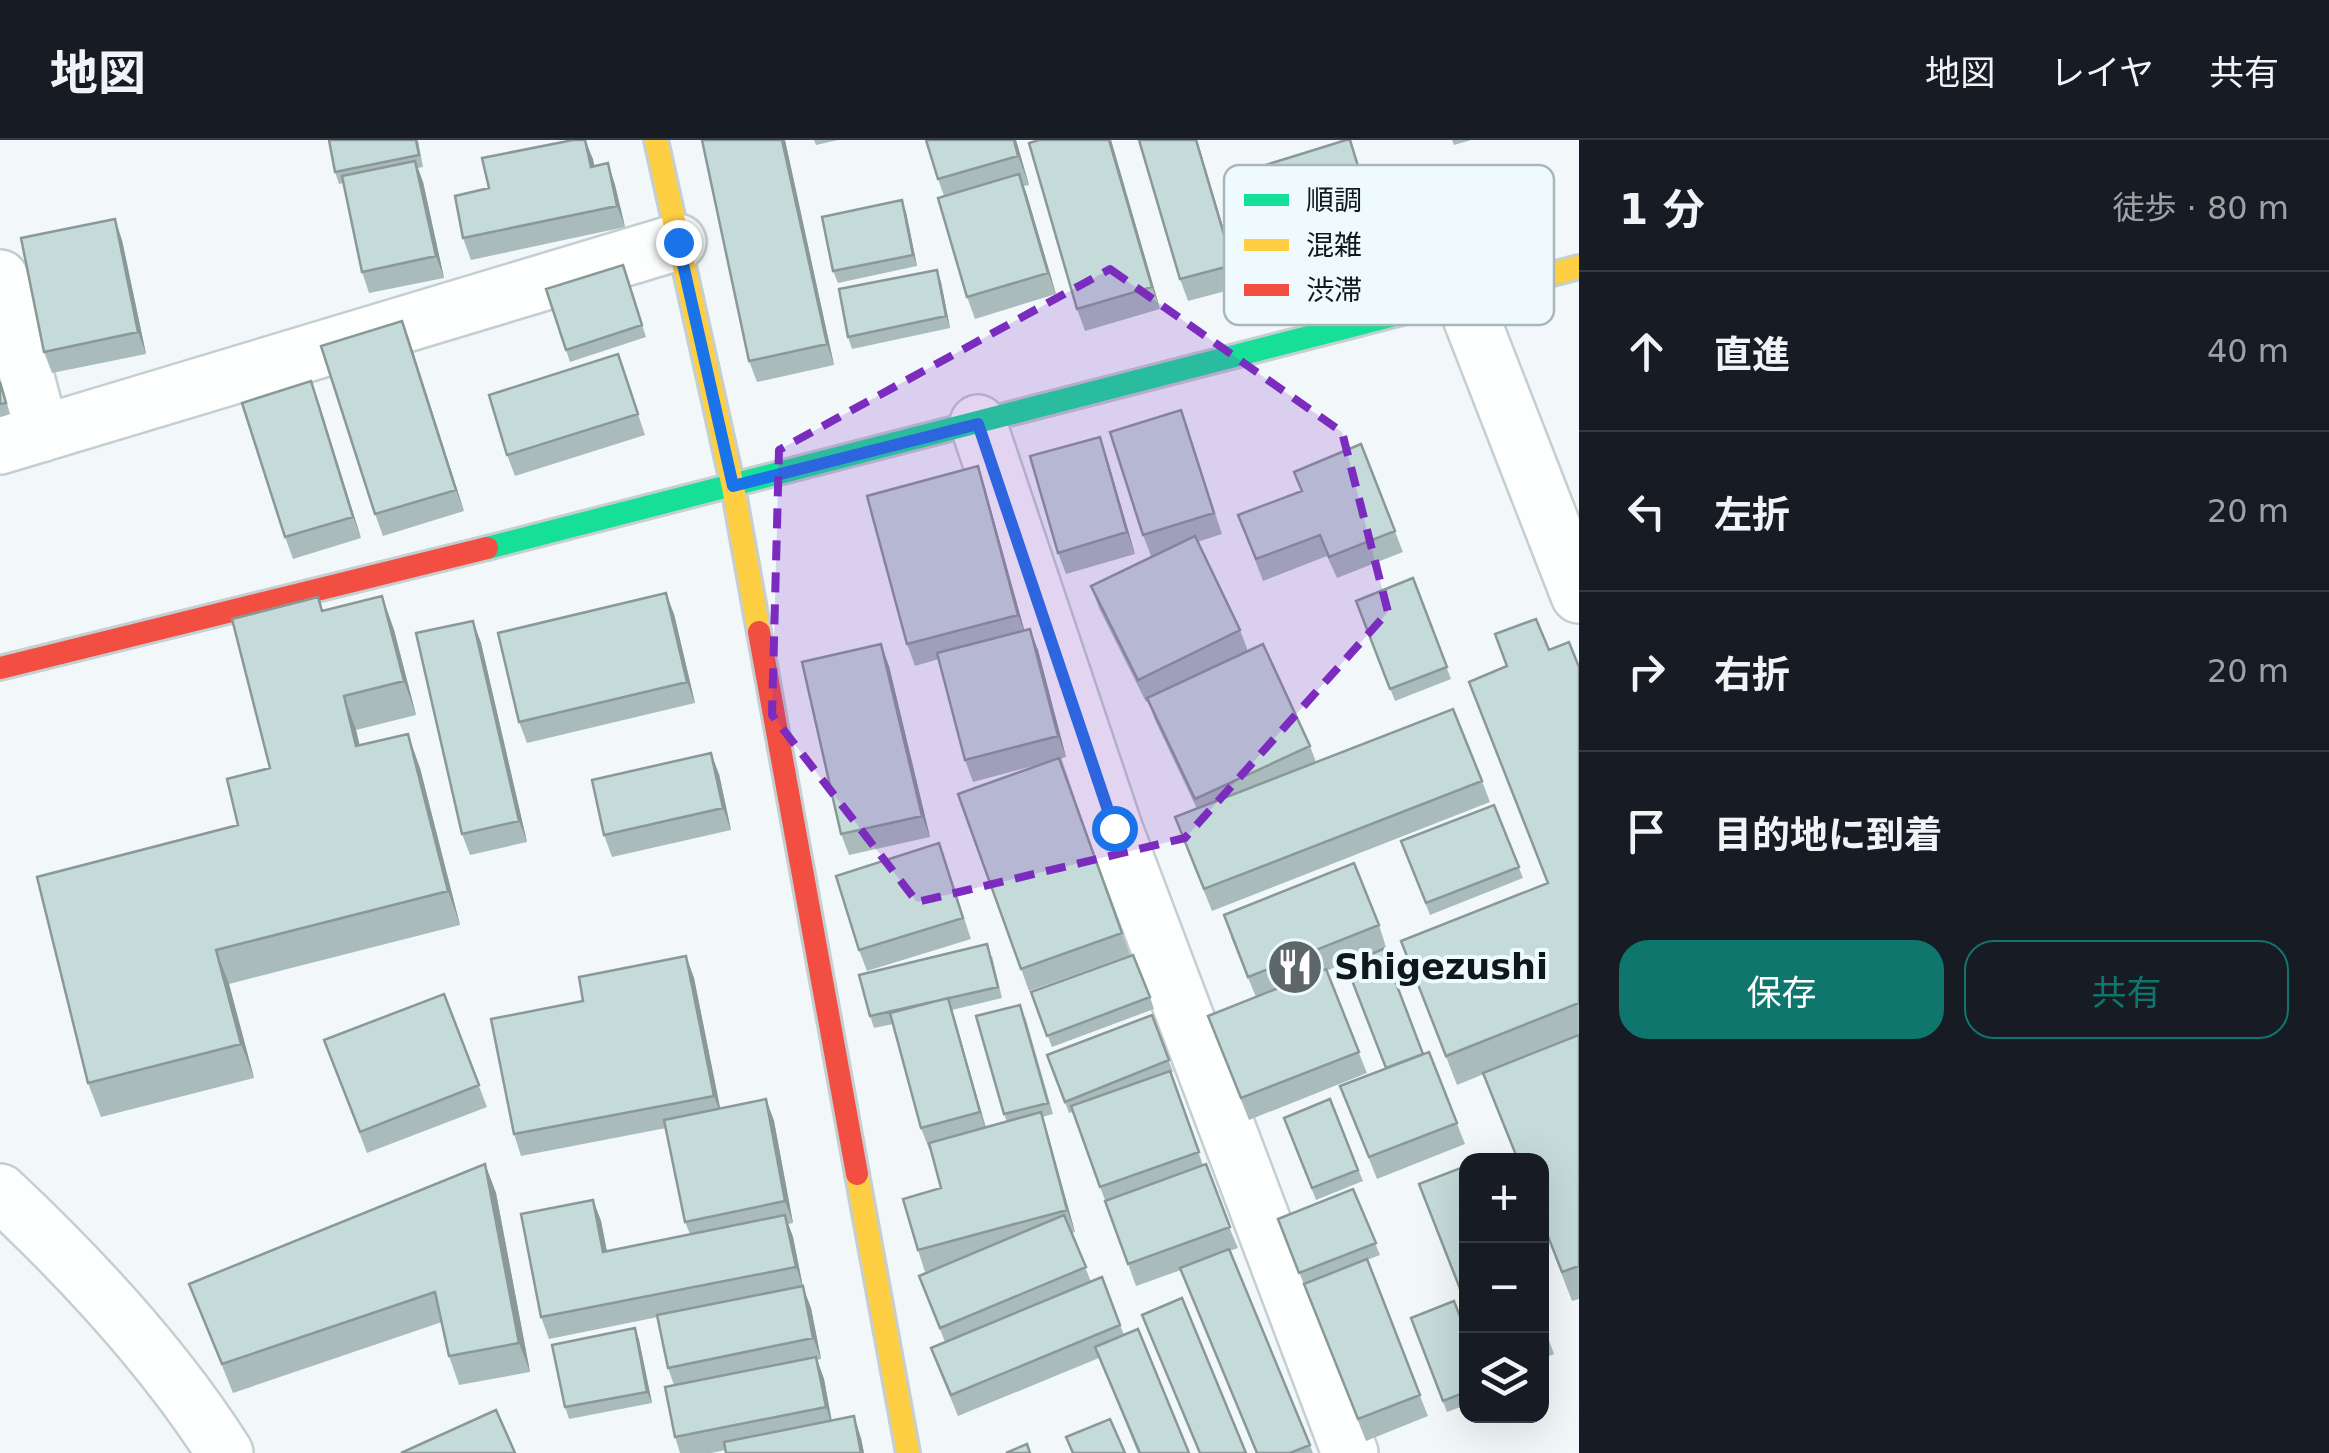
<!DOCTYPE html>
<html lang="ja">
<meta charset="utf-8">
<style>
:root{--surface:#171b24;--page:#20242c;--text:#f1f3f6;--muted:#9ea1a6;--line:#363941;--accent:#0f766e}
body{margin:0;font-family:"DejaVu Sans","Noto Sans JP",sans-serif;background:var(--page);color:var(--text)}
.controls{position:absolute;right:30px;bottom:30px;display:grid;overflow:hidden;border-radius:20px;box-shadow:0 10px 40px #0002}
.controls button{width:90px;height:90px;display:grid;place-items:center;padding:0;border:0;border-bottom:2px solid var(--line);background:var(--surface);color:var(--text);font:50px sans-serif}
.stop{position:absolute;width:30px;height:30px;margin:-22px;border:8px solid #1a73e8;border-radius:50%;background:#fff}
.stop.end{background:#1a73e8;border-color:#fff;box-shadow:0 2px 10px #0008}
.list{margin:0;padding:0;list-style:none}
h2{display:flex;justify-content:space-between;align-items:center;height:130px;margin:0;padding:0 40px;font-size:42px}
h2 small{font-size:32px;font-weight:400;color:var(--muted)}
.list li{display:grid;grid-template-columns:65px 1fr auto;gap:30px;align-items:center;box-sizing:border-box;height:160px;padding:0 40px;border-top:2px solid var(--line)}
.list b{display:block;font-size:38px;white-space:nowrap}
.list em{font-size:32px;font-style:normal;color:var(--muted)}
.actions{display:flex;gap:20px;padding:30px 40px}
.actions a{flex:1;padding:22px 0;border:2px solid var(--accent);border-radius:30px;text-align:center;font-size:35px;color:var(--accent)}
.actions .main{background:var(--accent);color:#fff}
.icon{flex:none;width:55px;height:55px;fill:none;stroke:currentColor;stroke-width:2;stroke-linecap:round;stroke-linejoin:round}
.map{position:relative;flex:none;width:1579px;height:1313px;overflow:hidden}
header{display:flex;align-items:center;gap:60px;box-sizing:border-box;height:140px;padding:0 50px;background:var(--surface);border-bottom:2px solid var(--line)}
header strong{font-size:48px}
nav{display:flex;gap:55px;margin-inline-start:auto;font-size:35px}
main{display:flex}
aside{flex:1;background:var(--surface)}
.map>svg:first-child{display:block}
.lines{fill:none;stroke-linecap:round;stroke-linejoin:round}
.street-casing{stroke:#c5ced0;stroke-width:60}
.fast-casing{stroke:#c5ced0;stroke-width:28}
.slow-casing{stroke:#c5ced0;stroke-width:28}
.jam-casing{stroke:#c5ced0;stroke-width:28}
.street{stroke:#fdfefe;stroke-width:55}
.fast{stroke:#16e098;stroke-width:22}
.slow{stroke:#ffcf43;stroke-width:22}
.jam{stroke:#f24e42;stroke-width:22}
.wall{fill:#a9bcbb}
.shaded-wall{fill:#8a9998}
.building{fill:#c5dbd9;stroke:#8a9998;stroke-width:2.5}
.route{stroke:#1a73e8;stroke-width:12}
.marked{fill:#7b2cbf;fill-opacity:0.2;stroke:#7b2cbf;stroke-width:8;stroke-dasharray:20 12;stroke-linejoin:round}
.labels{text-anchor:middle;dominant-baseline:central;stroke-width:8;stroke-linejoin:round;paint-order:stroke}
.poi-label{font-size:35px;font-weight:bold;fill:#0d191b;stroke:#eefafd;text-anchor:start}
.key{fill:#eefafd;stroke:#aab6b9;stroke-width:2.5}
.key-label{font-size:28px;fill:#0d191b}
</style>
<header>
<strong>地図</strong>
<nav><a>地図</a><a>レイヤ</a><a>共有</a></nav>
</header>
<main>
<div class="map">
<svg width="1579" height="1313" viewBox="0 0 1579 1313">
<rect width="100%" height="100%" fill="#f2f8fa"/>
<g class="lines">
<!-- street casing -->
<g class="street-casing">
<path id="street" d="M0,138l41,156
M1463,157l116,298
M978,283l136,405 236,625
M0,306l678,-204
M0,1052c83,78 164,165 225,261"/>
</g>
<!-- fast casing -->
<g class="fast-casing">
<path id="fast" d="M487,408l962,-247"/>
</g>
<!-- slow casing -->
<g class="slow-casing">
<path id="slow" d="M656,0l77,347 26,145
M1449,161l130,-34
M857,1034l51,279"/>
</g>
<!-- jam casing -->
<g class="jam-casing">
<path id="jam" d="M759,492l98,542
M0,528l487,-120"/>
</g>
<!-- street -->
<use href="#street" class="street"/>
<!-- fast -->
<use href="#fast" class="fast"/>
<!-- slow -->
<use href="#slow" class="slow"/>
<!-- jam -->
<use href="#jam" class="jam"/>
</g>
<!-- wall -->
<path class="wall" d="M329,0h89l5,27 -5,1 5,14 21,96 -75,15 -7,-21 -19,-89 -4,1 -4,-12z
M586,0l8,26 14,-3 7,22 10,42 -154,33 -8,-22 26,-50z
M785,0l49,225 -77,17 -8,-21z
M814,0h24l-22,5z
M1016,0l13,45 -5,1 32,108 -81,25 -8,-22 -23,-101 -6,-17z
M1035,0h76l49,169 -75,22 -8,-22z
M1197,0l44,147 -53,14 -8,-22z
M1452,0h19l-17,5z
M1357,20l25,80 -121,36 -8,-21z
M906,72l11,54 -79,17 -5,-12z
M122,100l24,114 -94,19 -8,-21z
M623,125l23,72 -76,25 -4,-12z
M941,142l9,46 -98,21 -4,-12z
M402,181l62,190 -81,25 -8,-22z
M618,214l27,81 -130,41 -8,-21z
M0,238l10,36 -10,3z
M311,241l50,157 -68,21 -8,-22z
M1181,270l41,124 -25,8 43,88 8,21 62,95 6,16 166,19 8,21 -278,109 -29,-72 14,-30 -42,-89 -7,-19 -2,1 -47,-94 -8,-22 66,-32 -6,2 -8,-21z
M1361,304l42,108 -66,26 -10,-22 -64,25 -25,-66 63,-24 -7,-19z
M1107,318l28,96 -69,20 -8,-21z
M978,326l7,22 39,142 14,20 28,107 -6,2 70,196 -101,36 -71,-197 86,-31 -71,19 -8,-22 -26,-101 -24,7 -8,-22z
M1413,438l38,101 -56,22 -39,-100z
M382,456l12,34 22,85 -60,15 4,16 60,22 40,157 -231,59 25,94 -153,39 -13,-34 182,-315 48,-171 5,14z
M674,474l21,89 -168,40 -8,-21z
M473,481l8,22 46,199 -57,13 -8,-21z
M1549,510l30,17v632l-7,2 -30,-78v-63h-25l-33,-86 -27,11 -56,-144 147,-58 -79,-201z
M889,526l41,171 -81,18 -8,-21z
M719,634l12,56 -119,27 -8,-22z
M1494,665l29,73 -93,37 -29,-74z
M939,703l32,96 -104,32 -8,-21z
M1379,785l7,22 -60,24 41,102 -118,47 -33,-83 40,-40 -25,-60z
M686,816l8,22 26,131 46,-10 8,22 19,102 -5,1 5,13 10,50 8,21 10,51 -4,1 7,19 8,42 29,17 3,15h-138v-3l-15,3h-31l-5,-16 -1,-52 -6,-17 -10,-51 -109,22 -8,-22 52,-117 8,21 6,30 83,-17 -5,-12 -19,-94 -145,28 -7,-22 69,-133z
M992,816l10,42 -50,12 34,117 21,-5 -3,-8 21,-98 28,98 -11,3 33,115 -3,1 19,49 11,-5 22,58 65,118h-51l-39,-95 -141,58 -19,-46 -8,-22 14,-6 -26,-66 16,-7 -10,3 -7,-22 23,-62 -11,-39h-1l-8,-21 -28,-104 -19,4 -4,-12z
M1031,852l119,5 4,12 -102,38z
M444,854l43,113 -120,46 -43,-113z
M1152,875l21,57 -3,1 33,92 35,83 -8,3 83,202h-57l-75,-183 -45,16 -63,-174 -4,1 -22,-58z
M1429,912l36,92 -88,35 -37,-93z
M1330,959l33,82 -47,19 -32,-82z
M485,1024l11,29 34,179 -71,13 -10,-29 -7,-34 -209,71 -44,-109z
M1353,1049l27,66 -13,5 61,156 -62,25 -88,-222z
M1142,1175l104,138h-47z
M1411,1178l55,14v73l-19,7z
M1542,1182l12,32 -12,5z
M635,1188l4,12 13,63 -83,16 -4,-12z"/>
<!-- shaded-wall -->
<path class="shaded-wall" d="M585,0l8,19 6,30 -8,-22z
M782,0h3l49,225 -7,-21z
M1014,0h2l13,45 -11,-29z
M1109,0h2l49,169 -8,-22z
M1196,0h1l44,147 -8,-22z
M1350,0l7,20 25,80 -8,-21z
M415,21l8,21 21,96 -8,-22z
M608,23l7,22 10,42 -8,-21z
M1019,34l8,21 29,99 -8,-21z
M902,60l4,12 11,54 -4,-11z
M115,79l7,21 24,114 -8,-22z
M937,130l4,12 9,46 -4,-12z
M402,181l8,21 54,169 -8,-21z
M311,241l8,22 42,135 -8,-21z
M1100,297l7,21 28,96 -8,-22z
M978,326l7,22 41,148 -8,-21z
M666,453l8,21 21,89 -8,-21z
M382,456l12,34 22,85 -12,-34z
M473,481l8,22 46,199 -8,-21z
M1030,489l8,21 28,107 -8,-21z
M881,504l8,22 41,171 -8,-21z
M344,556l12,34 12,51 -12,-35z
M408,594l12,34 40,157 -12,-34z
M711,613l8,21 12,56 -8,-22z
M216,810l13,34 25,94 -13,-34z
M686,816l8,22 28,139 -8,-21z
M948,858l7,21 32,115 -7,-22z
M766,959l8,22 19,102 -8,-22z
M1041,972l7,22 27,98 -8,-22z
M485,1024l11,29 34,179 -11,-29z
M593,1060l8,21 10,52 -8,-21z
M785,1075l8,22 10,50 8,21 10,51 -8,-21 -10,-50 -7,-21z
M635,1188l4,12 13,63 -5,-11z
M816,1217l8,22 9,50 -7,-22z
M854,1276l7,22 3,15h-3z"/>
<!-- building -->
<path class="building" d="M329,0h87l3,15 -84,17z
M573,0h12l6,27 17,-4 9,43 -154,32 -8,-42 34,-8 -7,-30z
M702,0h80l45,204 -78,17z
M926,0h88l4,16 -80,23z
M1039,0h70l43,147 -75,22 -48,-166z
M1139,0h57l37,125 -53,14z
M1346,0h4l24,79 -121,36 -23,-79z
M415,21l21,95 -74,16 -20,-96z
M1019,34l29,99 -81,24 -29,-99z
M902,60l11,55 -80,16 -11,-54z
M115,79l23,113 -94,20 -23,-114z
M623,125l19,60 -76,25 -20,-61z
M937,130l9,46 -98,21 -9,-48z
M402,181l54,169 -81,24 -54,-168z
M618,214l20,60 -131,41 -18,-60z
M311,241l42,136 -68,20 -43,-134z
M0,242l6,21 -6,1z
M1181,270l33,103 -71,22 -33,-103z
M1100,297l27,95 -69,21 -28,-97z
M1361,304l34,87 -66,26 -9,-22 -64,24 -18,-44 64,-24 -8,-19z
M978,326l40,149 -111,29 -40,-148z
M1195,396l45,94 -102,50 -47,-94z
M1413,438l34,89 -57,22 -34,-88z
M666,453l21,89 -168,40 -21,-89z
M382,456l22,85 -60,15 12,50 52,-12 40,157 -232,59 25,94 -153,39 -51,-206 201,-52 -11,-46 43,-11 -38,-149 86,-22 4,14z
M1536,479l13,31 20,-8 10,25v336l-133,53 -45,-115 147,-58 -79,-201 38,-16 -12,-32z
M473,481l46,200 -57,13 -46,-201z
M1030,489l28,107 -93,24 -28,-107z
M881,504l41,172 -81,18 -39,-172z
M1263,504l47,102 -115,53 -48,-101z
M1453,569l29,72 -278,108 -29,-72z
M711,613l12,55 -119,27 -12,-55z
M1059,618l63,175 -101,36 -63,-175z
M1494,665l25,62 -93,36 -25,-62z
M939,703l24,75 -104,32 -23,-74z
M1354,723l25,62 -131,52 -24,-62z
M987,804l11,43 -128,29 -11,-41z
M1383,809l40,105 -37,14 -40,-103z
M1133,815l17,42 -103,39 -16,-44z
M686,816l28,140 -200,38 -23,-115 92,-18 -4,-24z
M1326,829l33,83 -118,46 -33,-82z
M444,854l35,91 -119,47 -36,-92z
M948,858l32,114 -59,16 -31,-115z
M1020,865l28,98 -44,11 -28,-98z
M1152,875l17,45 -104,42 -18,-47z
M1579,895v231l-17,6 -20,-51v-61h-24l-35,-87z
M1429,912l28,71 -88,34 -29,-71z
M1170,931l29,81 -99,35 -29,-81z
M766,959l19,102 -100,21 -21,-102z
M1330,959l28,71 -46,18 -28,-70z
M1041,972l26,98 -149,40 -15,-51 38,-11 -12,-45z
M485,1024l34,179 -70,13 -14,-64 -213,72 -33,-80z
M1206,1024l24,63 -102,37 -23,-63z
M1466,1026v138l-47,-120z
M1353,1049l23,54 -77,30 -21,-54z
M593,1060l10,52 182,-37 11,52 -255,50 -20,-103z
M1064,1075l22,52 -146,61 -21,-52z
M1229,1109l81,196 -20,8h-33l-77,-185z
M1367,1119l53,136 -62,24 -54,-135z
M1102,1137l18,48 -169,70 -20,-47z
M803,1146l10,52 -145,30 -11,-53z
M1182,1158l64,155h-46l-58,-138z
M1454,1161l12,31v60l-23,9 -32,-83z
M635,1188l12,64 -82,15 -13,-62z
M1138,1189l51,124h-49l-45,-106z
M816,1217l10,50 -151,30 -10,-50z
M496,1270l19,43h-114z
M854,1276l7,37h-135l-2,-11z
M1110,1279l15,34h-52l-7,-16z
M1027,1304l3,9h-24z"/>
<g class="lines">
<!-- route -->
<path class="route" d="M678,102l55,244 245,-62 136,404"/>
</g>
<!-- marked area -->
<path class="marked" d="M1110,129l232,163 46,180 -203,226 -268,64 -145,-187 7,-265z"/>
<!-- icons -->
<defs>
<g id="restaurant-disc" transform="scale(2.875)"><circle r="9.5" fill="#5d6769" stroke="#eefafd"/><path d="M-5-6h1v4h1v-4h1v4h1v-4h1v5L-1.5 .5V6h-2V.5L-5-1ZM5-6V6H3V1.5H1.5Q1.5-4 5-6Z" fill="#fff"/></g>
</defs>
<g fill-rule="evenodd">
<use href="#restaurant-disc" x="1295" y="827"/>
</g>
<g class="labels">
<!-- poi labels -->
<g class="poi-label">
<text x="1334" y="827">Shigezushi</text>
</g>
</g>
<!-- legend -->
<rect x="1224" y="25" width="330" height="160" rx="15" class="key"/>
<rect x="1244" y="54" width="45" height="12" fill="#16e098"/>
<rect x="1244" y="99" width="45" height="12" fill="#ffcf43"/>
<rect x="1244" y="144" width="45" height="12" fill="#f24e42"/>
<g class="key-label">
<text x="1306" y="70">順調</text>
<text x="1306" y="115">混雑</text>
<text x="1306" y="160">渋滞</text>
</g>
</svg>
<div class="controls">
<button>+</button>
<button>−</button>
<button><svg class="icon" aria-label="layers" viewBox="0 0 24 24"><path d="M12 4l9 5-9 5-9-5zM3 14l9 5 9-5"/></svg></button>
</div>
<div class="stop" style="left:1114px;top:688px"></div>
<div class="stop end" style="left:678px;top:102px"></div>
</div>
<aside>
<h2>1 分<small>徒歩 · 80 m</small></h2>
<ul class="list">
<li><svg class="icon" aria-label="ahead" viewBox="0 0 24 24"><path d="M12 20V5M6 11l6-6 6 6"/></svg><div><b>直進</b></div><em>40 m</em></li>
<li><svg class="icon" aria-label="left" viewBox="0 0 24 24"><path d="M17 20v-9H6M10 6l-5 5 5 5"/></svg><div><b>左折</b></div><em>20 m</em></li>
<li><svg class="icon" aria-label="right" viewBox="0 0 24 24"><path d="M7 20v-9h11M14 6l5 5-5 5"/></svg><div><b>右折</b></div><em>20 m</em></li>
<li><svg class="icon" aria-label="arrive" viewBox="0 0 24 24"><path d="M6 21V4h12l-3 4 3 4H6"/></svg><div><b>目的地に到着</b></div></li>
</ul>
<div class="actions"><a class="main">保存</a><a>共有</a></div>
</aside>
</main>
